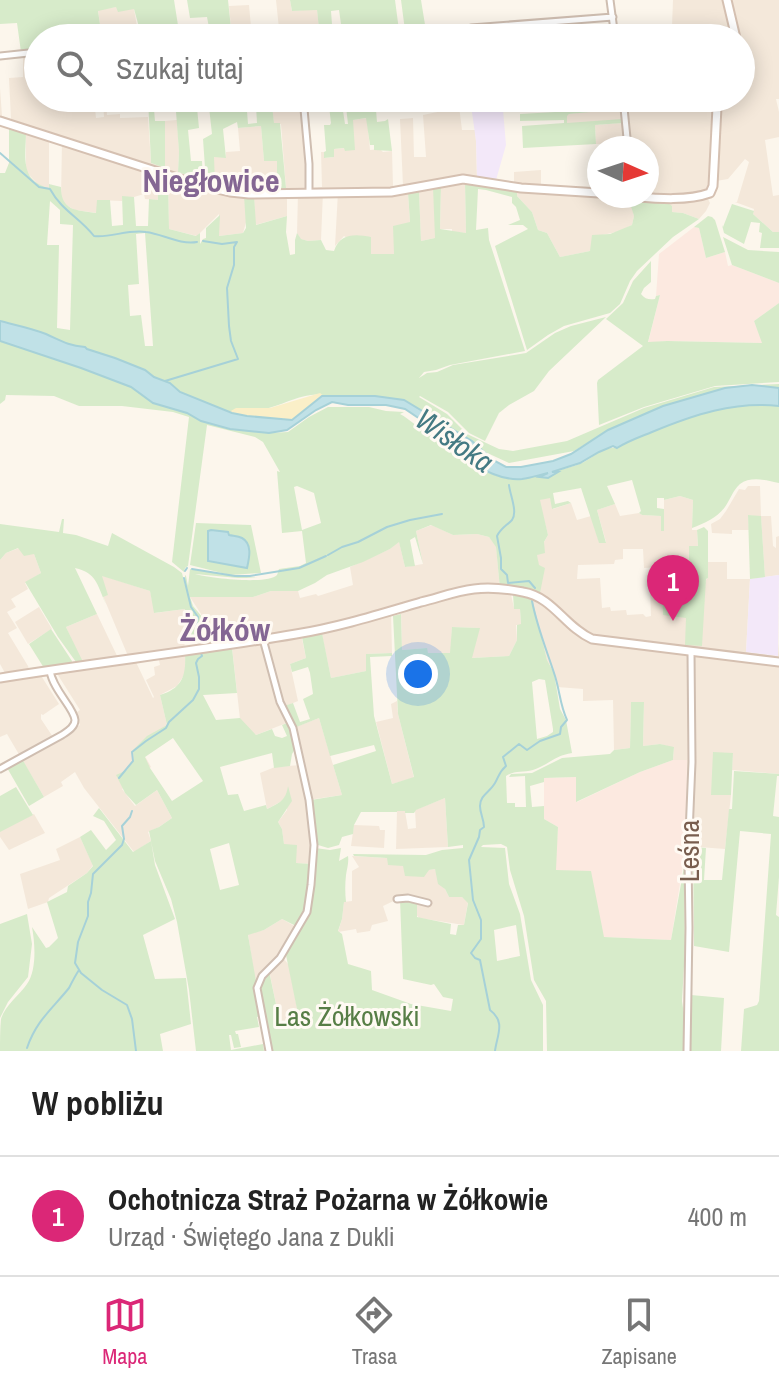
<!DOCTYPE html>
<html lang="pl">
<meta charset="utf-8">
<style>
:root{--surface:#fff;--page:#f6f6f6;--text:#222;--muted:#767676;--line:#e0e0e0;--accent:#db2777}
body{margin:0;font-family:"Archivo Narrow",sans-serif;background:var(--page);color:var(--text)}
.compass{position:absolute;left:587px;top:136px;width:72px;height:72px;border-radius:50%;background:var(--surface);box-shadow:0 4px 20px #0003;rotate:93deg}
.you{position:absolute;left:418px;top:674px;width:28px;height:28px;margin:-20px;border:6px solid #fff;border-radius:50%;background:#1a73e8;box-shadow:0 0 0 12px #1a73e833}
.badge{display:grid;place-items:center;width:52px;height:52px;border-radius:50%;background:var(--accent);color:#fff;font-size:26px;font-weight:700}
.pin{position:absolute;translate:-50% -66px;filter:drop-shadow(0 2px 4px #0008)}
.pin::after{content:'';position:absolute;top:42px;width:28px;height:24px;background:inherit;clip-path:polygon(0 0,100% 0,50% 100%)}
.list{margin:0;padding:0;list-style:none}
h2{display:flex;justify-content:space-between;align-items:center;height:104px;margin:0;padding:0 32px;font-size:34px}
h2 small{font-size:26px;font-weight:400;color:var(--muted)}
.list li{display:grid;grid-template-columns:52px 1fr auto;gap:24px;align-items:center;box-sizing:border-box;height:120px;padding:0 32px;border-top:2px solid var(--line)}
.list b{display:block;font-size:30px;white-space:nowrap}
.list p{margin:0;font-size:26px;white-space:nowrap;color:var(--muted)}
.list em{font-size:26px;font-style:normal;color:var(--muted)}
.icon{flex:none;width:44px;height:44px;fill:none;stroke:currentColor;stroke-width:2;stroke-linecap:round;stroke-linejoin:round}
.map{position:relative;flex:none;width:779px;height:1051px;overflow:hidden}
.search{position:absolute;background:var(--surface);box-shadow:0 4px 20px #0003;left:24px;right:24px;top:24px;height:88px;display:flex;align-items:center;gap:20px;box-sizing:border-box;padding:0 28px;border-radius:44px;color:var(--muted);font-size:30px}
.sheet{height:224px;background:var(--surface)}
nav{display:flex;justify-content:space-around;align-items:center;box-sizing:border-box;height:112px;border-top:2px solid var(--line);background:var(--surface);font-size:22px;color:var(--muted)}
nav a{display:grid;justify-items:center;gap:4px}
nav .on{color:var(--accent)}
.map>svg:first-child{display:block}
.residential{fill:#f4e8da}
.commercial{fill:#fce9e0}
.education{fill:#f3e8f9}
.green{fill:#d7ebca;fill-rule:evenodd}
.sand{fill:#faefc8}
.water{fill:#c0e1e7;stroke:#a6d1d8;stroke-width:2}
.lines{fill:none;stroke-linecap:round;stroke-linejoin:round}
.stream{stroke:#a6d1d8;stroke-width:2}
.street-casing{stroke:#cfbeb1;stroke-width:9}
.secondary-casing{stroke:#d5c0b1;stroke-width:11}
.street{stroke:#fff;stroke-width:5}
.secondary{stroke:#fff;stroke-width:7}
.labels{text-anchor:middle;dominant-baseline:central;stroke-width:6;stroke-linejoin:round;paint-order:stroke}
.street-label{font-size:28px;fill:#785d4e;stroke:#fffaf3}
.park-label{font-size:28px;fill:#577e46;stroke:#fffaf3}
.water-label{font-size:30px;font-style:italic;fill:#447a83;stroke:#fffaf3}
.quarter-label{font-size:32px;font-weight:bold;fill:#846693;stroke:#fffaf3}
</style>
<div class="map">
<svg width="779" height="1051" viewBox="0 0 779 1051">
<rect width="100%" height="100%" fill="#fcf6ec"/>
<!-- residential -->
<path class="residential" d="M276,0h14l2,11 25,-2 3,29h-40z
M673,0h106v99h-3l3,13v25l-14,3 8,56 6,-1v37h-6l-20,-18 1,-5 -19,-7h2l12,-40 -4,-3 -17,20 -12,2 -9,16 3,6 -4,8 -7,8 -16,-6 -12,-1 -6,-17h-18v-47h-19l-1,-5 -31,1 -1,-19 28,-2h-56v-8l2,-1 52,-6v-6l-59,4v-8h179v-60h-60v-11l-9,-1z
M249,5l3,33h-20l-3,-32z
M116,7l18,2 5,29h-37l-4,-28z
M38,54v44l56,1 2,19 8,-1 -1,-19h3l1,17 13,-1v4l28,-1 3,46 14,4v-46l12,-1 2,32 -1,20 36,12 -1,-27h13v-5l14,-1 -2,-23 23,-2 3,35h13v27h9l-5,-64h-7l-2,-19 -16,1v-8h22l2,7 22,-2 8,85 12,-1 -1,-35h3l1,6 9,-1v-8l11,-1 8,-28 14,-2 3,32 10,-1 3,3 9,-1 1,35h10l-3,-67 13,-1 1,39h12l-3,-42 24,-5 -1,-12h12l4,32h13l1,11 1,39h-12l1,53 -14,-1v-3h-12l1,-44 -6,53 -14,3 -2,-50 -8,1 -3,1 2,30 -16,31h-23l-27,-18 -9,10 3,-54h-15l-2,48 -13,1 -8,-2 -3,-6 1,-40h-11v23l-32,9 -1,-31 -11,39 -24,3v-22l-22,22 -28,-7 -1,-53 -11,-3 1,27 -13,-1 -1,-5 -10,3h-11l-1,4 -25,-1v13l-22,-3 -11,-6 -3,-5 1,-58 -4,-2 -1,-4 -8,-3 -49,-15v-29l2,28 9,3 -2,-41 14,-1v-22z
M26,132l23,4v52l-11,-3 -12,-14z
M541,170v16l58,10h30l5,20 -2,9 -11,6 -19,4 -12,16 -30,6 -13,-24 -9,-3 -6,-18 -15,-16 -3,-6v-18z
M748,486h12l1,30h10l2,30 3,2v-11l3,-1v39l-14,2 -4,-60 -13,-2 1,15h-17v4l-20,-1 -1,-9 9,-5 6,-8 13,-22 6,1z
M680,496l13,4 -1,30h5l1,17h-9v30h-28l-1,-10 -16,1 -1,-19h-20v10l-8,1 -1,4 -36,1 -1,14 23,-1 2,30 8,-1 1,4 15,-1 1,5 16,-1 3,3 5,-1 -1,-29h12l1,28 45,-37v-16h19v17h23l-4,73 32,4 1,-13v131l-47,-4 1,-17 -22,41 20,1 -6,54 -39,-3 1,-85 -14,-1 1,-12 -14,-4 -17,2 1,-44h-13l-1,46 -16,2 -1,-50 -30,1v-12l-26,-2 -3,-14 -7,-13 -15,-56 -1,-10 9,-2 -3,-37 11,-20 -9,-35 11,-3 3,12 18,-6 6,17 14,-4 8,26h7l-9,-32 18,-6 5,12 19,-3 3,2 19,1v15h3v-31z
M432,525l21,10 24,-1 12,3 7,9 4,43 10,1 4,18 6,1 1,16h-5l1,15 -8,16 -38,2 8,-30 -27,-1 -1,26h-24v-5l-25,2 -1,-42 -10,3 1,42 -26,1v17l-35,7 -10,-48 -20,4 5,24 -16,6 8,37 -15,6 6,15 -33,13 -7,-5 -9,-11 -8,-72 -15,2 -16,-35 -11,-17h63l18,-6h27l2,7 16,-4 2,2 35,-11 -3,-18 40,-18 9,-8 6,26 18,-3 -7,-33z
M19,548l15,6 7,19 -16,10 3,6 -17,10 5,8 -9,5 10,16 -9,5 20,33 3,9 9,-1 19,30 -16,11 -2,-1v5l14,21 25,-15 -6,-11 6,-4 -24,-38 28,-5 -18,-40 31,-13 23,48 15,-2 18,38 1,-1 -8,-17 9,-5 -1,-8 6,-2 -3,-13 -29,4 -25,-60 4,-1 -6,-20 49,16 5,22 30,-4 -2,7 3,56 -9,14 -17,9 7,30 -33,25 12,8 5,9 -29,22 13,17 22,-16 15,28 -13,9 -11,5 3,9 -17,11 -50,-64 -9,-16 -14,10 2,4 -19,11 -37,-63 -7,3v-57l15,-8 -10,1 -5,-9v-104l6,-7z
M39,607l13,22 -24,15 -13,-22z
M397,701l1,13 16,64 -22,6 -16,-62 17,-4 -2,-14z
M319,718l23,77 -34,5 4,64 -16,-1 -12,-19 -2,-15 -4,-7 9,-12 1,-22 -1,7 -5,6 -15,8 -7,-36 15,-6 26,-2 -8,-37z
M445,798l3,49 -52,2 1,-38h8l3,18 8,-1 -1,-18z
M34,814l11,19 -36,17 -9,-13v-6z
M354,825l25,1 1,4h5l-1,18 -33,-2z
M80,837l13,28 -6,8 -38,25 -1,4 -20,7 -8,-35 40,-14 -4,-11z
M352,856l35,2 16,8 26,4 6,-1 14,28h13l6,5 -4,23 -45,-7 -17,-21 -19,9 5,15 -16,4 -2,6 -13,2 -1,-4 -18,3 4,-13 2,-17 8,-1v-30l7,-4z
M282,919l16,9 -18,30h3l6,7 10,54 -19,4 -11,-53 -11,13 -3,-2 -7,-47 16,-4z"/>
<!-- commercial -->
<path class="commercial" d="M694,227l5,1 7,30 19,-6 3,14 4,-1 47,18v20l-25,18 9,22 -96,-2 -19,2 12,-48 -4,1 3,-42z
M673,760h14l-1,86 -15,94 -67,-3 -49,-66 3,-44 -14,-8v-41l32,-1 1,25 63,-30z"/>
<!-- education -->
<path class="education" d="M470,98h32l4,47 -10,35 -19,-3 -1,-36z
M779,575l-1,81 -32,-4 4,-73z"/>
<!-- green -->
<path class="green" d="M0,0h174l6,38h-38l-8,-29 -16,3 -2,-5 -18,4 4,27h-20l-1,-10 -7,1v9h-36v13l-17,1 -4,-29 -17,1z
M187,0h41l4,38h-21l-4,-21 -17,1z
M290,0h105l5,38h-57l-4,-28 -8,1 2,27h-13l-3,-28 -25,1z
M401,0h20l6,37 -21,1z
M148,98h5l2,23h10v47l-14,-5z
M175,98h21l3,30 -11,2 3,31h11l1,20 -25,-9 1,-20z
M208,98h38l2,26 9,-1 -1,-17 16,-1 2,18h6l6,65 -9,1v-28h-13l-3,-35 -23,2 -1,-6 -14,7 3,29 -12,-1 1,27 -9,-2 -3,-43 9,-5z
M328,98h13l4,26h3l-3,-26h30l2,24 8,-1 3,-2 4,32 -18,-1v-5h-4l-4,-27 -13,2 2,30 -10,1 -1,-3 -10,1v8l-10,1v-6l2,-1 -2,-26h6l1,-2z
M590,110v2l-21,2 -2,2v7l55,-4 1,4 -28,2 1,19 -73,4 -1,-22 42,-3v-3l-44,1v-7z
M9,126l17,6c0,24 -7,49 23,56v-4l12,3c0,24 15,23 35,26l1,-13h13l2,26 11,-1 -1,-29 12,1 2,29h12l1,-27 9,1 -1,-27 11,4 1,52 27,7 4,-3v11l3,-5 3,-1v-10l14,-13 -1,21 24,-3 3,-5 -2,-33h10l2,30 31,-9 -1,16 4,23 5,-1v-14l2,-7 4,6 7,2 13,-1 5,10 8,1c6,-18 21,-17 37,-14v17h23l-1,-28 17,-4 -2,-29 11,-2 2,50 14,-3 -2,-51 8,-2 -1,44 26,4 -1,-50 52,9v4l15,16 6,18 9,3 13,24 30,-6 2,-16 18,-1 22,-9 2,-9 -5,-16 25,3h14l4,3v6l11,1 16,6 -26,18 -36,34 -7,10 -10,23 -10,9 -46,13 -16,9 -21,15 -32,-104 33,-17 -5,-4h-15l12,-5 -4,-13 -4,-4v-6l-26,-7 -8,-1 -2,41 12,-2 1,12 36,111 -75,14 -14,5 -12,2 -5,6 8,-5 10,-1 16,-7 73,-12 29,-20 16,-7 35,-9 -57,54 -15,20 -25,14 -10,8 -14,28 -16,-8 -21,-21 -28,-16 -1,1 28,17 20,20 32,15 14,2 54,-10 77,-33 70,-21 65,-3v4l-26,-3 -28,3 -62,18 -55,24 -34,21 -65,12 -26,-12 -11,-10 -68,-41 -29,-4 -48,1c-14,-8 -40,6 -55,10 -14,5 -30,-2 -43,5l-49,-20 -10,-9 -16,-6 -9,-7 -30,-12 -28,-9 -2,-2c-19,-2 -23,-6 -39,-13 -15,-6 -31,-9 -46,-13v-148h5l4,-10zM50,201l10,9v14l13,1 -3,105 -13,-2 2,-83h-12zM145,233l8,113h-8l-4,-31 -11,1 -2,-31 11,-1 -3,-50z
M732,204l22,7 -1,3 20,18h6v16h-19l2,-15 -3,-1 1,-9 -9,-1 -7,22 -20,-11 -2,-8 1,2z
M708,216l4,1 3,3 10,32 -19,6 -7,-30 -5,-1z
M723,237l25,13 31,2v31l-47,-18z
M651,261v21l-7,6 -3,6c4,5 8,6 14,5l1,-3 4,-1 -12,47 19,-1 95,2 -8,-22 25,-18v79l-64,4 -71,21 -45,18 -2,-42 1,-3 45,-34 -37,-27 17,-16 10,-22z
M0,341l81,27 50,19 22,16 34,10 14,8 29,8 39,4 19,-1 21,-15 19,-10h41l17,4 18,1 -4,2c10,5 17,15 29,16l-13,-14 32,22 14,14 -2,4c37,23 45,28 88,17 12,-3 25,-6 36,-11 11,-6 20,-16 33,-14 11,-7 23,-11 35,-16 41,-17 82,-31 127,-26v77c-12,-3 -29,-7 -39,1 -7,6 -10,16 -15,23 -8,11 -20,16 -33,21l1,-28 -13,-4 -16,4v-2h-7v10l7,1v22h-3v-15l-19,-1 -3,-2 2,-2 -9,-31 -25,6 8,18 -18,6 9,33h-7l-18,-55 -28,5 2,11 13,-3 3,2 -19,6 -2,-11 -10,2 8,35 -4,7 1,11 -8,2 2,10 6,3 -5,25 -16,-6 -24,2 -4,-42 -7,-10 -12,-3 -24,1 -22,-10 -15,6 7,33 -8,-27 -5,3 5,26 -10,1 -6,-25 -9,7 -27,13 -36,13 -12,8 -17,8h-27l-18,6h-63l3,9 10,12 11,24 -10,1 -7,-4 -3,3 -9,1 -2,-27 2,-7 -31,4 -4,-22 -48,-15 6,19 -5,2 3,7c-9,-19 -9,-31 -31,-36l22,46 -31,13 17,35h-7l-18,-25 -33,-55 16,-9 -7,-19 -10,2 -6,-8 -12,5 -6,7v-36l59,8 3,-13h2l-1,14 13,2 32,11 4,-13 62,34 8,6 3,12v-10l1,1 2,10 2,-17 43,7 25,2h-20l-43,-4c14,4 72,11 82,1 1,-2 1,-4 2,-6l21,-3 6,-3 -4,-32 -20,2 -5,-62 3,1 -17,-30 -8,-5 -48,-12 -19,141 -3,2 -1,4 -12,-10 17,-145 -16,-5 -51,-6h-43l-25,-10 -48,-1 -1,5 -5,4zM297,486l17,7 7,30 -19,7 -8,-43z
M748,515l13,1 4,61 -15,2z
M196,523l55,2 10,48 -31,2 -40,-10zM211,530l17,2 1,3c22,5 23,10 18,33l-39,-7v-29z
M704,527l4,4v47l-2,1 -4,67 -17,-1 1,-27 -23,-3 -2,-38h28v-31h9l-1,-16z
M513,595l19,3 15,62 7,13 6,36 6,11 6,33c-16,2 -24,12 -39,17 -10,3 -18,0 -27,6l1,27h8v4h11l-1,-31 -16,1 2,-3 21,-1 30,-15 48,-4 4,-4 16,-2 1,-46h13l-1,44 17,-2 14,3 -1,13 -33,12 -64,30v-25l-32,1v4l-14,4 2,21 12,-1v13l14,8 -2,43 35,1 13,66 67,3 13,-73 1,81 -3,53 2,14v36h-137l-1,-50 -12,-21 -10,-64 -14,-46 -3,-23 -6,-3 -18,1 -2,2 24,1 4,36 11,30 11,66 12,25v46h-272l-12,-64 2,-6 8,-10 11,52 19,-4 -13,-64 20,-37 9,-70 15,2 11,-2 -2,13 9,-5c1,7 -1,12 -2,19 -1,9 -1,18 0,27h-2l-2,17 -4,12 4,3 6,30 23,7 1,19 39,14 40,7 2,-12 -10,-2 -9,-13 -3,1 -28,-6 -3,-80 17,2v16l34,7 -1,10 6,1 2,-10h6l4,-22 -6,-6h-13l-4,-8 -7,-5 -3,-15 -6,1 -5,7 -19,-1 -2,-10 -15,-1 -1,-7 -33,-2 -1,-2 73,1 16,-5 21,-2v-3l-15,2 -3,-49 -29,12 -2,3h-9v-2h-8v1h-36l-7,13 -1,9 -11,3 -3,8 -11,3 -10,-3 -3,-4 -4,-41 31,-5 -9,-30 43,-14 -2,-6 -44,11 -11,-38 -25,10 -10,-22 9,-3 7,19 10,-3 -7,-20 10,-5 -3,-21 -2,-6 -16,5 -2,-8 16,-6 -4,-21 20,-4 9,45 35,-7v-17l26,-1v3l-22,1 4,59 18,68 22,-7 -16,-63 -5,-98 8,-2 1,36 25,-2 1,5h22l2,-26 28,1 -8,30 37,-2 8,-16v-15l4,-1 -1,-15h-6zM539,679l6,1 8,49v3l-6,4 -10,3 -5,-57zM516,925l4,31 -23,5 -3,-31z
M51,629l21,32 -1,3 -27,4 -15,-24z
M232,648l5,45 -34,2 13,25 24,-2 16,17 16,-6 3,7 7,2 5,-2 -5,-11 5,-2 8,26 -3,5 -2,12 -16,2 -2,-15 -52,14 8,28 10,-1 6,17 22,-6 1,4c13,-6 19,-9 21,-23l4,15 -14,21 4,7 2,15 13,1 -1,18 16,1 -5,42 -9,21 -16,-8 -18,11 -16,5 14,81 -5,1 2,10 -24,4 1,3h2l3,13 -7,1 -3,-13h-2l2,15 32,-6 1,7h-68l-7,-61 -12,-68 -6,-23 -16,-38 -6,-30 10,-4 13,-9 -15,-28 -21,15 -11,-12 -9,-18 11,-5 7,-9 -1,-11 14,-14 20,-11 -7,-30c23,-7 26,-20 25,-41zM173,738l30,43 -31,20 -22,-33 -5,-11zM229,843l10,42 -19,5 -10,-41z
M713,752l20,1 -2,42h-20z
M21,757l23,40 -15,9 -23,-40z
M734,771l45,3v2h-2l-4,40 6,1v60l-3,38 3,2v134h-38l3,-42 13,-4 2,-4 12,-167 -31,-3 -11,121 -35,-6 -1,-99 13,1 -2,32h18l7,-71h3z
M16,787l17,28 -33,17v-36z
M99,808l34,44 18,-11 4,24 20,54 -32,16 12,44 31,-1 5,46 -31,10 3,17h-163c0,-10 0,-22 1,-32 4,-14 18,-23 26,-35 10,-14 8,-41 5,-57l14,21 3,-1 9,-9 -11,-36 20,-10 1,-6 19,-13 6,-7 -13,-29 11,-7 15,20 10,-10 -12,-19 -11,-5z
M27,914l5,30 -4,33 -20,25 -8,16v-94z
M691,995l33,3 -3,53h-30z"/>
<!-- sand -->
<path class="sand" d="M320,393l4,3h-2l-30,24c-19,-1 -44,-2 -63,-8l7,-4h34z"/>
<!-- water -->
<path class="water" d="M0,321c15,4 31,7 46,13 16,7 20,11 39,13l2,2 28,9 30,12 9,7 16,6 10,9 52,21 15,3 45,4 30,-24h53l29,4 68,41 21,19 13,7h15l32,-6 18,-7 37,-24 55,-24 62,-18 27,-3 27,3v18c-45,-5 -86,9 -127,26 -12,5 -24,9 -35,16l-4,-2 -14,6 -19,11 -28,9h6l-10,6 -9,-1 9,-4c-9,2 -17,5 -26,6 -23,2 -43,-12 -62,-23l-1,-3 3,-2 -14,-13 -43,-29 -19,-4h-38l-16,-3 -16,8 -29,20 -18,3 -39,-4 -29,-8 -14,-8 -34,-10 -22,-16 -50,-19 -81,-27z
M211,530l17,2 1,3c4,1 9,1 13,3 11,6 7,21 5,30l-39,-7v-30z"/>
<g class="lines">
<!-- stream -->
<path class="stream" d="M0,153l39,34 11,2c12,22 29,28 44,47 17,2 34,-7 52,-4 17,2 33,13 51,10
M165,381l73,-22 -7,-18 -2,-15 -2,-38 7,-23v-18l3,-5 -15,2 -19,-3
M509,485c1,10 9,27 3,35 -6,6 -11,8 -15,16l4,22v11l6,6 1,8 21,-2 6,7
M328,555l14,-8 16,-5 29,-15 23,-7 32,-6
M192,569l43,7h15l49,-8 27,-12
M185,571l2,-3
M184,578l7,29 7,10 -2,9 2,11
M119,778l14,-17 -1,-9 14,-11 20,-13 3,-6 24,-22 6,-11v-12l-3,-14 2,-4 4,-3 -1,-3
M132,811l-2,6 -8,9 2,13 -2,6 -29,29 -2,19 -3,9v14l-10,26 -3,21 6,10 21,17 25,15 5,14 4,32
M27,1048c9,-27 25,-39 42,-60 3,-6 6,-12 10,-18
M495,1051c2,-16 11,-29 -5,-41l-10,-50 -5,-2 -4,-5 10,-14v-19l-8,-20 -4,-40 10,-23 1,-7 4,-3c0,-8 -4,-13 -4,-21 0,-11 10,-14 15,-23 4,-7 4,-11 11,-17l-3,-9 16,-13 8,6 13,-9 20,-7 1,-7 6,-7c-7,-15 -7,-28 -12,-44 -8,-25 -18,-49 -23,-75"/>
<!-- street casing -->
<g class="street-casing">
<path id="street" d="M610,0l5,38
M430,38l41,-10 142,-11
M0,56l38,-4
M303,98l6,66v28
M623,98l5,50
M263,639l17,63 13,26 16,72 5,45 -3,40 -4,27 -27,46 -18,18 -5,12 12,63
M0,769l62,-34c6,-4 13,-8 13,-15 -1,-12 -22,-30 -25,-49
M397,899l11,-1 20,5
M687,1051l2,-123 -1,-70 4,-96 -1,-110"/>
</g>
<!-- secondary casing -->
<g class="secondary-casing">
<path id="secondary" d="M727,0l9,38
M0,121l196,63 34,8 19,2 142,-2 72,-13 58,9 78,5
M626,196c26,2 59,6 84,-3l3,-7 4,-79 5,-9
M0,678c99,-16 198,-27 296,-44 43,-7 84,-20 125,-32 17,-4 35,-11 53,-13 15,-2 34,0 49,3 30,5 42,35 69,47l187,23"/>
</g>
<!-- street -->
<use href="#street" class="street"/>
<!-- secondary -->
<use href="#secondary" class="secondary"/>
</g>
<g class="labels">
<!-- street labels -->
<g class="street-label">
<text transform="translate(689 851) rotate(-90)">Leśna</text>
</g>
<!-- park labels -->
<g class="park-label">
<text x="347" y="1016">Las Żółkowski</text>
</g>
<!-- water labels -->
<g class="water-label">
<text transform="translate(455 440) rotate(35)">Wisłoka</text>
</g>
<!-- quarter labels -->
<g class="quarter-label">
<text x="211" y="180">Niegłowice</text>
<text x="225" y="629">Żółków</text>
</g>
</g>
</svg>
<svg class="compass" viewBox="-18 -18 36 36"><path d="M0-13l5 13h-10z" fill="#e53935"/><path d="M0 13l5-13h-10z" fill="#767676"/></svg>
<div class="you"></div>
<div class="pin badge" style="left:673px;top:621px">1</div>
<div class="search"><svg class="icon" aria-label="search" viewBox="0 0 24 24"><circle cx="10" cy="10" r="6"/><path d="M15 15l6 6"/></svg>Szukaj tutaj</div>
</div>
<section class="sheet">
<h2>W pobliżu<small></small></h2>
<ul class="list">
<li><span class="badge">1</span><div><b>Ochotnicza Straż Pożarna w Żółkowie</b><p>Urząd · Świętego Jana z Dukli</p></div><em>400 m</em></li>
</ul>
</section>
<nav>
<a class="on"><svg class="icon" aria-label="map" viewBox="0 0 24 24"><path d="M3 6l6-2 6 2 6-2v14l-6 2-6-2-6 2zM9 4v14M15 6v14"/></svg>Mapa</a>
<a><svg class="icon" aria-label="directions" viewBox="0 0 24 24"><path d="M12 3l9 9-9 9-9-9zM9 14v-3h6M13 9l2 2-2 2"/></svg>Trasa</a>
<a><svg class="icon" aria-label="saved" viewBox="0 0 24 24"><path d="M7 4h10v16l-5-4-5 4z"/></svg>Zapisane</a>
</nav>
